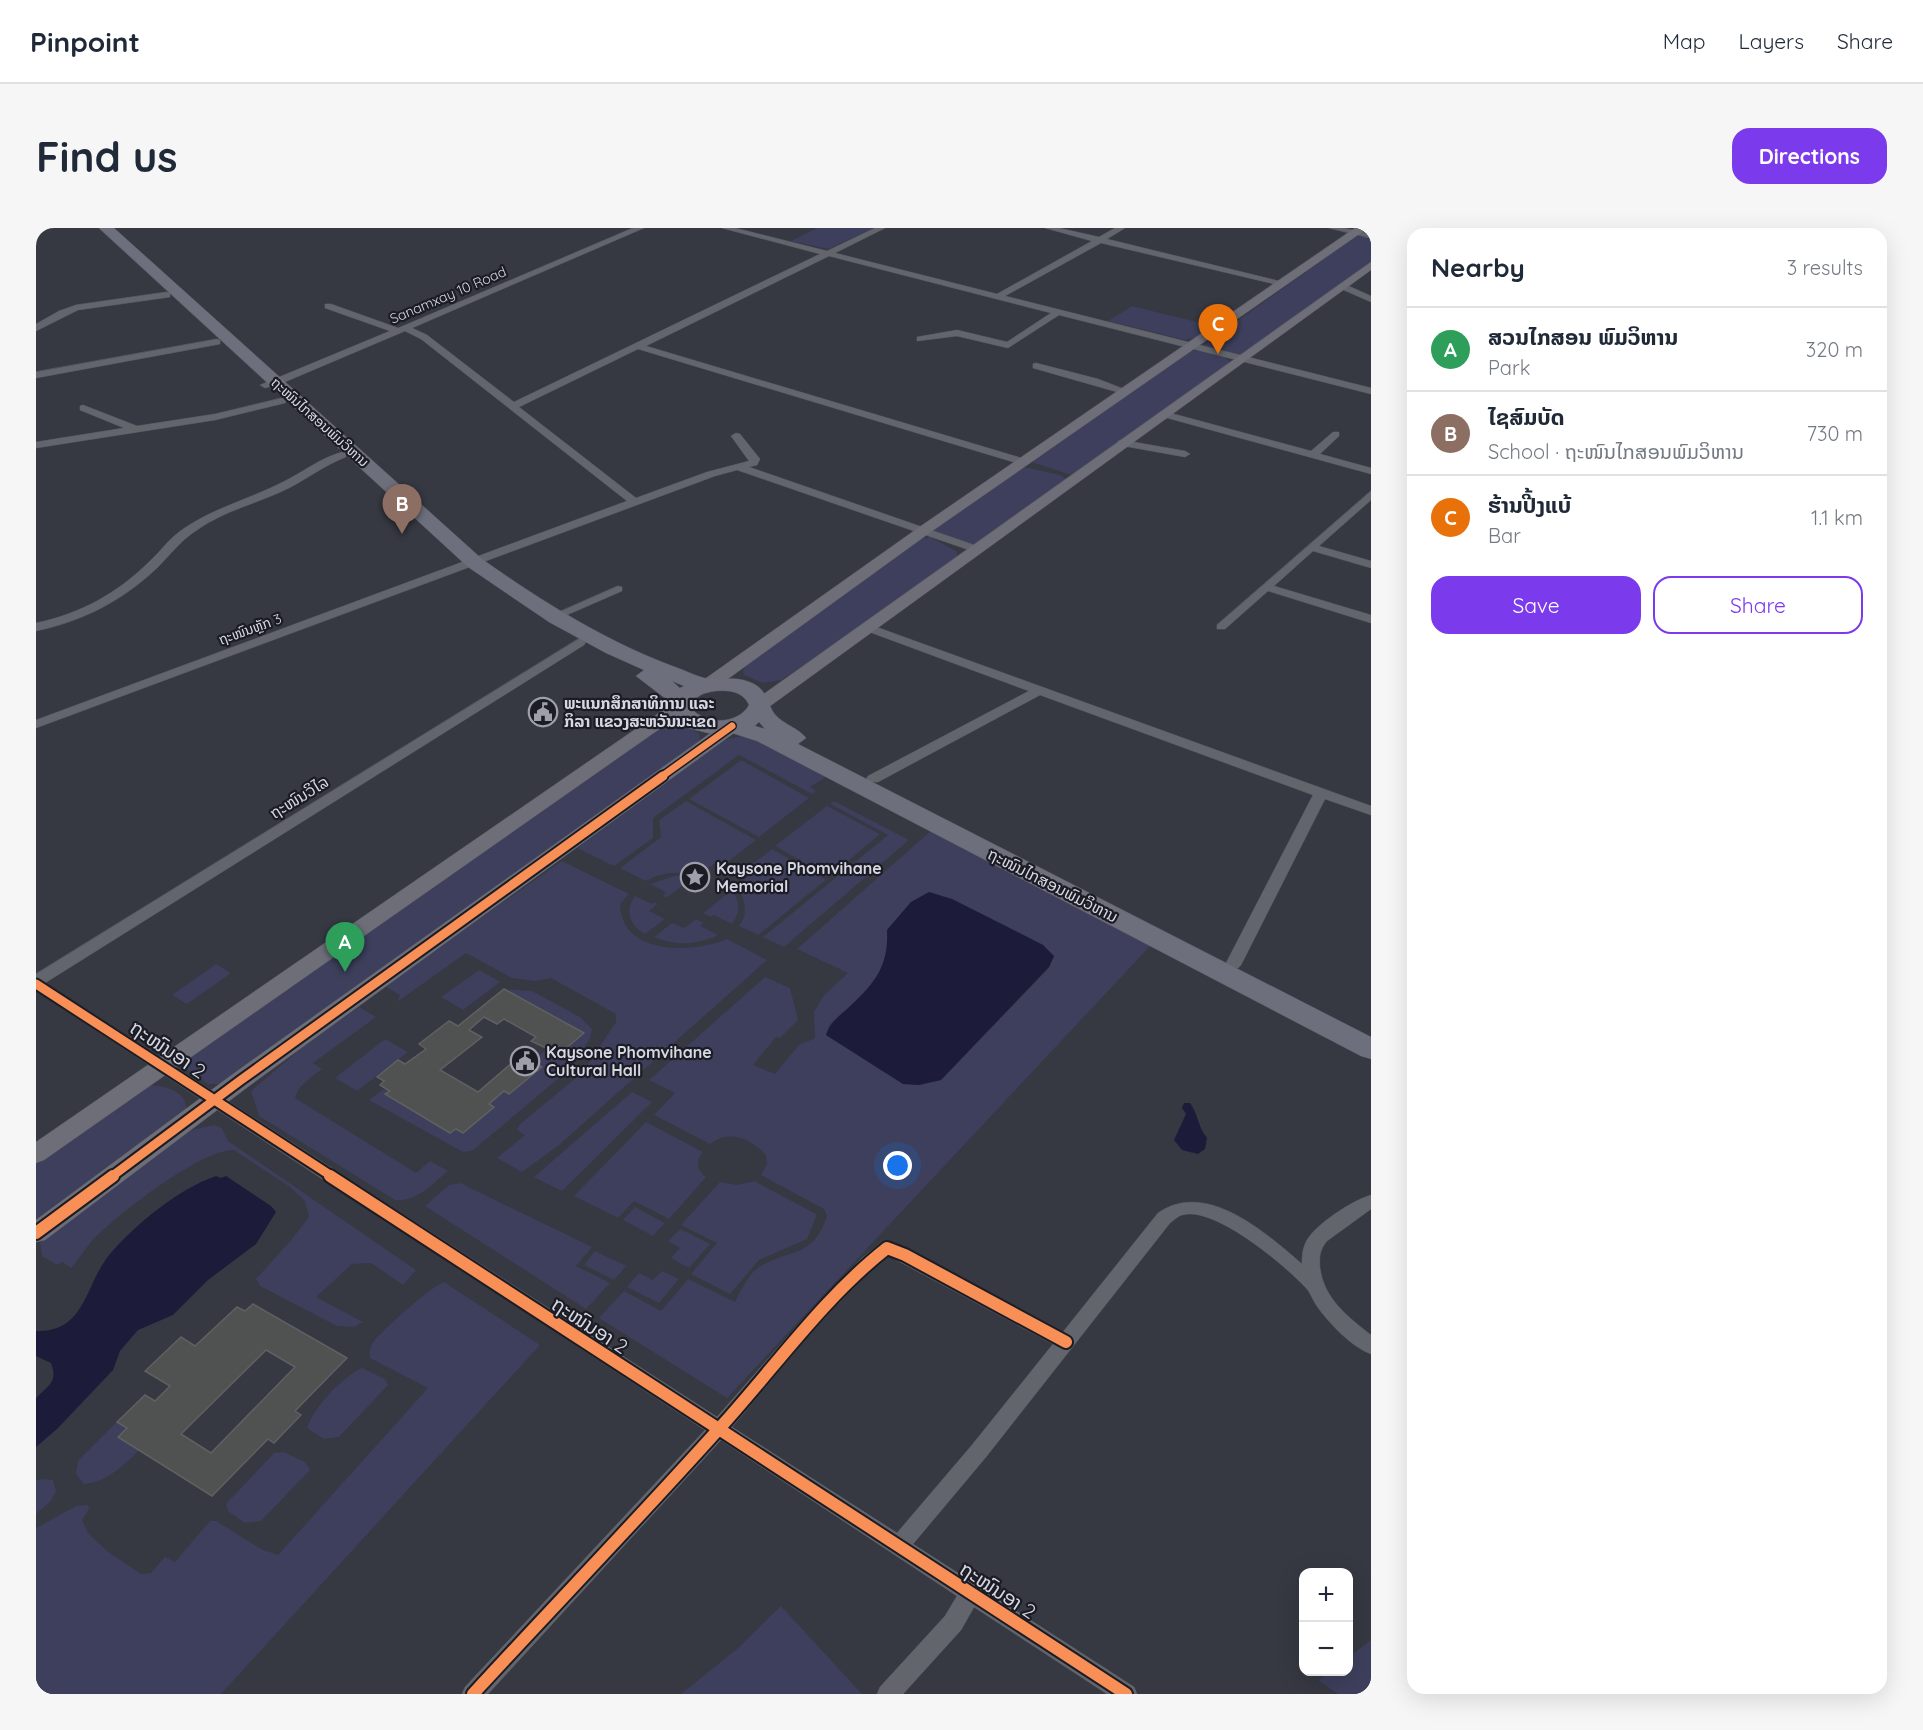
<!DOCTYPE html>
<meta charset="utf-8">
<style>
:root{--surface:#fff;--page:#f6f6f7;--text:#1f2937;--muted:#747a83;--line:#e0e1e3;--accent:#7c3aed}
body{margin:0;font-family:Quicksand,"Noto Sans Lao",sans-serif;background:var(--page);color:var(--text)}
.controls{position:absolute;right:18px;bottom:18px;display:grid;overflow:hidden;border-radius:12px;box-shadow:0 6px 24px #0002}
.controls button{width:54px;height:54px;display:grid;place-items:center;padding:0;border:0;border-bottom:2px solid var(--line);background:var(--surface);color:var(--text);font:30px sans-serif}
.you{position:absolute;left:862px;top:938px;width:21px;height:21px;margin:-15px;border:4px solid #fff;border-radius:50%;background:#1a73e8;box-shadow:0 0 0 9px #1a73e833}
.badge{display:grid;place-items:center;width:39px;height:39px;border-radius:50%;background:var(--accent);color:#fff;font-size:20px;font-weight:700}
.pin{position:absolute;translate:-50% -50px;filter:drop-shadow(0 2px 3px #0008)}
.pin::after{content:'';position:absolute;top:32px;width:21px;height:18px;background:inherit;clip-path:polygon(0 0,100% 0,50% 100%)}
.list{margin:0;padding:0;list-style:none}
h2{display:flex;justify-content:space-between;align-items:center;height:78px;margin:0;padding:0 24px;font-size:26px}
h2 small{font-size:20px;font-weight:400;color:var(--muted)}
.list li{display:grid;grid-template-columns:39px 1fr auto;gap:18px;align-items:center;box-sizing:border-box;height:84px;padding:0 24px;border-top:2px solid var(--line)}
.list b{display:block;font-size:22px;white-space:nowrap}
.list p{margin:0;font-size:20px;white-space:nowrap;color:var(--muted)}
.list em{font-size:20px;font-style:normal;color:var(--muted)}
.actions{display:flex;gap:12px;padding:18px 24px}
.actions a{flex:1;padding:14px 0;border:2px solid var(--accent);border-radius:18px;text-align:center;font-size:21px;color:var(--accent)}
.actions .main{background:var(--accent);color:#fff}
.map{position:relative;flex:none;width:1335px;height:1466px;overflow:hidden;border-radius:18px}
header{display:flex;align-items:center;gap:36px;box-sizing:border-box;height:84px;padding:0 30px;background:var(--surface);border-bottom:2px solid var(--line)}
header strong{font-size:28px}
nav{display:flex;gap:33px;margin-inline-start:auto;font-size:21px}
.intro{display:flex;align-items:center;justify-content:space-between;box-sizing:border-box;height:144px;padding:0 36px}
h1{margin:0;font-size:42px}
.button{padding:15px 27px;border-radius:18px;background:var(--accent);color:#fff;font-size:21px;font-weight:700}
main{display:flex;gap:36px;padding:0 36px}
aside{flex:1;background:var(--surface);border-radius:18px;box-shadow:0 6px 24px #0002}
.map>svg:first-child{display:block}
.green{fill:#3d3f5c;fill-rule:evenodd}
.water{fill:#1c1c3a}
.building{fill:#505252;stroke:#5f6062;stroke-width:1.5;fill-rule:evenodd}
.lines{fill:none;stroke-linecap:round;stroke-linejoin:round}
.street-casing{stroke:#53545d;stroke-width:1}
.secondary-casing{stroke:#53545d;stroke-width:1}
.highway-casing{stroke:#53545d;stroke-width:1}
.street{fill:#63656c;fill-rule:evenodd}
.secondary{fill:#6d6e78;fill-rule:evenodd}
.highway{fill:#6d6f7c;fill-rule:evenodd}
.cycleway-far2-casing{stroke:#1b1c24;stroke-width:10}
.cycleway-far1-casing{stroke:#1b1c24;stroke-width:13}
.cycleway-casing{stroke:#1b1c24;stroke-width:16}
.cycleway-far2{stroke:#f78f57;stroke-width:7}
.cycleway-far1{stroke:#f78f57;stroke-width:9}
.cycleway{stroke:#f78f57;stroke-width:12}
.labels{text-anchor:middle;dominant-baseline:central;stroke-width:4.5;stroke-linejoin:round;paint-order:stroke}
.far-street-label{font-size:14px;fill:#d5d7e3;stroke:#1b1c24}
.poi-label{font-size:16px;font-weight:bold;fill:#d5d7e3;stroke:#1b1c24;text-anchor:start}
.street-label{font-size:16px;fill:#d5d7e3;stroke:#1b1c24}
.near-street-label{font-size:20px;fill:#d5d7e3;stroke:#1b1c24}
</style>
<header>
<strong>Pinpoint</strong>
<nav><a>Map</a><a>Layers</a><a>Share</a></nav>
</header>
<div class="intro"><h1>Find us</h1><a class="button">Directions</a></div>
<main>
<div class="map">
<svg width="1335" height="1466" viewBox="0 0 1335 1466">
<rect width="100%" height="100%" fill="#363842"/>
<!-- green -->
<path class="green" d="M781,0h58l-47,21 -37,-8z
M1325,8l10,2v23l-128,93 -6,1 -33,-10 151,-108z
M1096,78l77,19 -1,3 -12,9 -11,3 -77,-19z
M1155,123c11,-2 33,3 40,12l-157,111h-6l-36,-12z
M988,239l36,8 7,5 -90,64h-8l-36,-13z
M894,309l26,14 2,6 -81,59 -96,64 -18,3 -19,-8 -1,-4 3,-5 174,-127z
M638,496l11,2 14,7 1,6 -4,8 -473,337h-15l-22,-15 -1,-10 477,-334z
M710,507l83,40 -19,12 6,4 -4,3 -73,-39 -86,63v20l-39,28 -37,-18 147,-108z
M705,532l68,38 -50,39 -70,-38z
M650,573l70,39 -31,24 -7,-3c-5,3 -11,9 -16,10 -21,4 -35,-2 -56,10l-26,-13 41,-31 -2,-17z
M798,573l75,39 -125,107 -21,-10 125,-102 -58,-31z
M791,578l53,28 -51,43 -54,-31z
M897,601l220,114 -426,455 -128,-80 25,-27 37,20 27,-32 47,23c6,-12 13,-27 24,-35 31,-19 54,-8 68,-51l-3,-7 -63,-34 6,-11 -1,-9c-16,-17 -36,-26 -56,-11l-56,-29 21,-22 -26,-13 116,-103 25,11 8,32 -18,18 -4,-1 -23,28 22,9 24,-29 16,-7 -1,-26 10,-17 24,-22 -51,-24zM916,671l91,46 11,11 -5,12 -108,112 -22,5 -16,-1 -77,-49 4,-11 36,-32 14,-18 8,-26 -1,-18 24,-28z
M736,621l54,31 -68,55 -19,-9c10,-12 6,-28 -3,-40l13,-10 -7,-4z
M526,633l67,33 -9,10c1,51 72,50 107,35l40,21 -208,185 -37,27 -25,-14 28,-23 -8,-5 3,-6 63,-52 33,-50v-8l-65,-36 -16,3 -23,-3 -46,-25 -69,49 3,-7 -14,-8 3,-5z
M638,648h21l-29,22 -3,-2 3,-4 -16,-8z
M696,662c8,11 9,23 0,34l-18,-9 -3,2 -8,-4z
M599,668l17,8 2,-2 4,2 -9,7 16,8 -20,15c-15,-8 -21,-24 -10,-38z
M660,691l8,4 -4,3 18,9c-20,10 -43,11 -64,2l18,-14 12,5z
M180,736l15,9 -44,31 -15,-9z
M443,742l21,12 -37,28 -22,-13z
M468,761l28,2 48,26 12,12 -2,9 -19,30 -99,83 -9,1 -94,-52 16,-12 5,3 -4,3 64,39 6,-4 7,4 30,-25 -4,-4 10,-16 10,6 33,-26 -10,-6 16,-14 11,6 25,-21z
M323,779l17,10 -63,46 9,6c-10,8 -24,16 -27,29l121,75 14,-12 18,10c-16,13 -31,31 -53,29l-136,-84 -8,-25 54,-46z
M349,811l23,13 -51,39 -22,-13z
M111,857c17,0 45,7 38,29l-149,111v-64z
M596,864l20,10 -90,89 -28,-14z
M610,894l57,30c-7,8 -7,18 3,25l-37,42 -35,-18 -16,17 -44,-22z
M178,897l8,3 6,13 188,129 -13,15 -32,-22 -19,1 -36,33 47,25 -9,5 -17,-1 -77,-40 -4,-7 35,-39 18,-23 -4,-16 -15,-14 -56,-37c-33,-1 -119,66 -143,92 -7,9 -13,18 -20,26l-9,-6 -5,3 -15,-9 -2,-14 151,-112z
M718,953l62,33v3l-9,22 -48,21 -29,34 -39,-20 26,-31 -36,-18 39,-43 17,3z
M424,955l132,64 -16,19 34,17 -24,26 -161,-103 24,-21z
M599,979l30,16 -12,13 -30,-16z
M644,1001l30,15 -21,24 -18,-10 9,-10 -12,-7z
M559,1023l31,15 -12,14 -30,-15z
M626,1043l17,8 -20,24 -32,-16 12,-14 14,7z
M408,1054l96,63 -319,349h-185v-166l40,-22 12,-1 1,4 -7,11 6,13 19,18 34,23 10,-1 14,-16 10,5 35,-41h6l45,28 17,6 150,-167 -58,-30c-1,-6 0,-9 2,-14 8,-12 58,-57 72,-62z
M326,1140l23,11 3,6 -49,52 -15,2 -17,-11c7,-21 35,-51 55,-60z
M81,1194l10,6 12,22c-14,15 -34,33 -55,34l-8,-10 2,-13z
M248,1224l21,10 5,8 -49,51 -16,2 -17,-12 -2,-7 48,-51z
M5,1251l12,1 3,11 -5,10 -15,13v-33z
M745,1378l81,88h-181l57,-46z
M1335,1412v54h-33l-20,-14 12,-8h18l1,-15z"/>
<!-- water -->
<path class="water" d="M893,664l23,7 91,46 11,11 -5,11 -108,113 -22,5 -16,-1 -77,-49c4,-12 11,-17 20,-25 27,-25 43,-42 41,-80l24,-28z
M1148,875h6c8,11 8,24 17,35l-2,11 -7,5 -16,-4 -8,-10 12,-26 -4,-6z
M180,948l5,2 5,-2 45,30 5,6 -20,32 -48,36 -35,35 -35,15 -18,21 -7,19 -55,58 -22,19v-49c13,-13 22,-16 15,-35l-15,-7v-25c50,2 49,-48 74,-77 26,-30 68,-65 106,-78z"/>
<!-- building -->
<path class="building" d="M468,761l80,44 -25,21 -28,-13 5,-4 -32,-18 -7,5 -13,-7 -15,13 13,7 -42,33 38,22 35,-30 2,1 10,-5 17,9 -33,27 -5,-3 -15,13 5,3 -31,26 -7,-4 -6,4 -65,-39 5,-3 -10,-6 4,-4 -7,-4 21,-17 7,4 21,-15 -7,-5 30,-23 9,5z
M217,1076l94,54 -52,53 6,4 -27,28 -6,-4 -56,57 -94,-59 9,-9 -10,-6 28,-27 10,6 15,-15 -25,-15 36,-34 14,9 42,-39 8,4zM230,1122l29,17 -84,86 -30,-19z"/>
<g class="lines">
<!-- street casing -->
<g class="street-casing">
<path id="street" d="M597,0h11l-232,100 15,7 87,67 306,-148 -98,-26h13l92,23 48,-23h10l-50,25 162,41 95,-53 -47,-13h14l40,9 16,-9h10l-18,11 180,44 -4,3 -182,-43 -96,53 366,92v6l-312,-79 -51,33 -51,-12 -40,5v-4l40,-7 50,12 44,-29 -222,-57 -183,90 382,114v4h-8l-382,-115 -119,58 117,91 71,-26 42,-11 -18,-25 5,-3 4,1 20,25 -3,6 -8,2 231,80v4h-8l-235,-81 -22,6 -679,252v-8l591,-219 -206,-162 -16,-8 -125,53 -15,4 -5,-3 130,-54 -65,-23v-4h6l67,24z
M1293,0h15l27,6v4z
M1306,55l29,13v6l-32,-14 -1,-2z
M131,64l3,1v4l-92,13 -42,21v-7l23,-13 17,-6z
M181,111l3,1v4l-184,34v-6z
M1000,135l62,16 31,12 -5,3 -91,-26v-4z
M246,170l5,3 -2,2 -70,17 -179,28v-6l88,-14 -44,-18v-4l3,-1 54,21 78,-12z
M1127,183l148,40 22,-19h6v4l-19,18 51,14v6l-211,-58v-4z
M1086,212l63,11 5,3 -5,3 -67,-12v-4z
M306,224l4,1v4c-21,8 -38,21 -57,31 -30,15 -64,22 -92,42 -16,10 -27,25 -40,38 -35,33 -74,53 -121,63v-8c44,-9 82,-30 114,-62 10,-9 18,-21 29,-29 31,-23 68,-32 102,-49 21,-10 39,-25 61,-31z
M1335,263v9l-52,46 52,15v7l-58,-17 -39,35 97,29v8l-103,-32 -43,38h-8v-4z
M582,358l4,1v4l-62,27h-8l-2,-2z
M832,396l503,182v9l-46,-16 -84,166 -3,3h-10l-3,-3 88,-170 -273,-100 -162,87h-10l-2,-3 2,-3 161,-85 -165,-61v-4z
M544,410l6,4 -2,3 -539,338 672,434 95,-108 50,-51 19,-15 6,-2 24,9 152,82 95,-119c48,-34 108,20 144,51 0,-10 1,-19 7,-27 11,-15 44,-37 62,-42v14l-44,32c-7,8 -8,16 -7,27 4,31 28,49 51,67v19c-19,-7 -40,-29 -52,-45 -5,-6 -8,-15 -12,-20 -21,-23 -93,-84 -125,-74 -4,1 -8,5 -12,8l-184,234 -73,87 221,143 3,7h-30l-133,-87 -13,23 -58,64h-26l3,-7 65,-71 12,-20 -236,-156 -233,254h-26l3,-7 240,-257 -669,-439v-17zM853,1028l164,88 -81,101 -75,88 -165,-106c49,-57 99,-124 157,-171z"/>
</g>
<!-- secondary casing -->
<g class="secondary-casing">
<path id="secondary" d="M1319,0h13l-440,306 -214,155h-12l-3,-4 3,-4 216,-153z
M1335,34v8l-605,439h-12l-3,-4 3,-4z
M644,471l6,1 3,4 -21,19 -624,437 -8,3v-21l620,-427 18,-15z
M696,493l6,1 3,4 -3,4 -489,356 -204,154 -9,2v-22l197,-146 493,-352z"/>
</g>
<!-- highway casing -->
<g class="highway-casing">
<path id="highway" d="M63,0h15l368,331c62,44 128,85 201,111 7,3 14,6 21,8 17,4 30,-4 50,6 11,6 13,15 17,24 6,15 26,18 35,30l-8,6 573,293v22l-10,-3 -604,-315 -25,-8h-24l-20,-5 -9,-7 -10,-13 1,-6 -34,-26 8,-6 -38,-17 -57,-31 -81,-55zM636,453l12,5 -4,2zM679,463c14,-1 28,0 34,14 -11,20 -44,20 -58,3 4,-13 12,-15 24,-17zM723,494l6,7 -10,-3z"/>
</g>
<!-- street -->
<use href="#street" class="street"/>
<!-- secondary -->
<use href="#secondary" class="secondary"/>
<!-- highway -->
<use href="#highway" class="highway"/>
<!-- cycleway-far2 casing -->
<g class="cycleway-far2-casing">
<path id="cycleway-far2" d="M625,549l71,-51"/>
</g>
<!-- cycleway-far1 casing -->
<g class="cycleway-far1-casing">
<path id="cycleway-far1" d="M0,756l297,193
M75,949l130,-97 422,-304"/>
</g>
<!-- cycleway casing -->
<g class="cycleway-casing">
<path id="cycleway" d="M294,948l796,518
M0,1005l77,-57
M437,1466c81,-88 164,-174 244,-263 56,-61 105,-132 170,-183l18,7 161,87"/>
</g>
<!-- cycleway-far2 -->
<use href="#cycleway-far2" class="cycleway-far2"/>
<!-- cycleway-far1 -->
<use href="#cycleway-far1" class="cycleway-far1"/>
<!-- cycleway -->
<use href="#cycleway" class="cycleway"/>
</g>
<!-- icons -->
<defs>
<g id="civic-ring" transform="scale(1.5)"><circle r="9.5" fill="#1b1c24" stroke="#9d9fab" stroke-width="1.5"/><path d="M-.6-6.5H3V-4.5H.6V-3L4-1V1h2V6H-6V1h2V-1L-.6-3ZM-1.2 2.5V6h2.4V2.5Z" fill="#9d9fab"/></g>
<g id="sight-ring" transform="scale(1.5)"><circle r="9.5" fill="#1b1c24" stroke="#9d9fab" stroke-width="1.5"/><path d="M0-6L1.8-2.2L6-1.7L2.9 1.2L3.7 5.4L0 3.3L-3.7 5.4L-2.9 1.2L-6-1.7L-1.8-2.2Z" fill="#9d9fab"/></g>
</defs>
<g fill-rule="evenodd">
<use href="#civic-ring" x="507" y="484"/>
<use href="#sight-ring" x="659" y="649"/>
<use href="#civic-ring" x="489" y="833"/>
</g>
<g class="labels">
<!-- far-street labels -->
<g class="far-street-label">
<text transform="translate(412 67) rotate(-23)">Sanamxay 10 Road</text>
<text transform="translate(284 194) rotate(42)">ຖະໜົນໄກສອນພົມວິຫານ</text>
<text transform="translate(214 401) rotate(-20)">ຖະໜົນຫຼັກ 3</text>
</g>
<!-- poi labels -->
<g class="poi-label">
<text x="528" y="475">ພະແນກສຶກສາທິການ ແລະ<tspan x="528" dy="18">ກິລາ ແຂວງສະຫວັນນະເຂດ</tspan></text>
<text x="680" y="640">Kaysone Phomvihane<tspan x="680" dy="18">Memorial</tspan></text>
<text x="510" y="824">Kaysone Phomvihane<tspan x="510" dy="18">Cultural Hall</tspan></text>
</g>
<!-- street labels -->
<g class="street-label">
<text transform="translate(263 569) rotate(-32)">ຖະໜົນວິໄລ</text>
<text transform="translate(1017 657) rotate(27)">ຖະໜົນໄກສອນພົມວິຫານ</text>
</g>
<!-- near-street labels -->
<g class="near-street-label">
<text transform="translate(132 821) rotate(34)">ຖະໜົນອາ 2</text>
<text transform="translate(554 1097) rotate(33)">ຖະໜົນອາ 2</text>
<text transform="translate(962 1362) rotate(33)">ຖະໜົນອາ 2</text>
</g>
</g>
</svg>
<div class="controls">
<button>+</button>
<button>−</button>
</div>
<div class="you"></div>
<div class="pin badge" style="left:309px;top:744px;background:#2e9e5b">A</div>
<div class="pin badge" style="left:366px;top:306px;background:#8d6e63">B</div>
<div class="pin badge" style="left:1182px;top:126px;background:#e8710a">C</div>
</div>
<aside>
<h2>Nearby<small>3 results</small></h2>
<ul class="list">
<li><span class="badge" style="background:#2e9e5b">A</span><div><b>ສວນໄກສອນ ພົມວິຫານ</b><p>Park</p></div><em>320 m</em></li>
<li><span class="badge" style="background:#8d6e63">B</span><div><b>ໄຊສົມບັດ</b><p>School · ຖະໜົນໄກສອນພົມວິຫານ</p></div><em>730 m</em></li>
<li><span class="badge" style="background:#e8710a">C</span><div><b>ຮ້ານປີ້ງແບ້</b><p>Bar</p></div><em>1.1 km</em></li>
</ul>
<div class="actions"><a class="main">Save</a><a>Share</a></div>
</aside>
</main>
